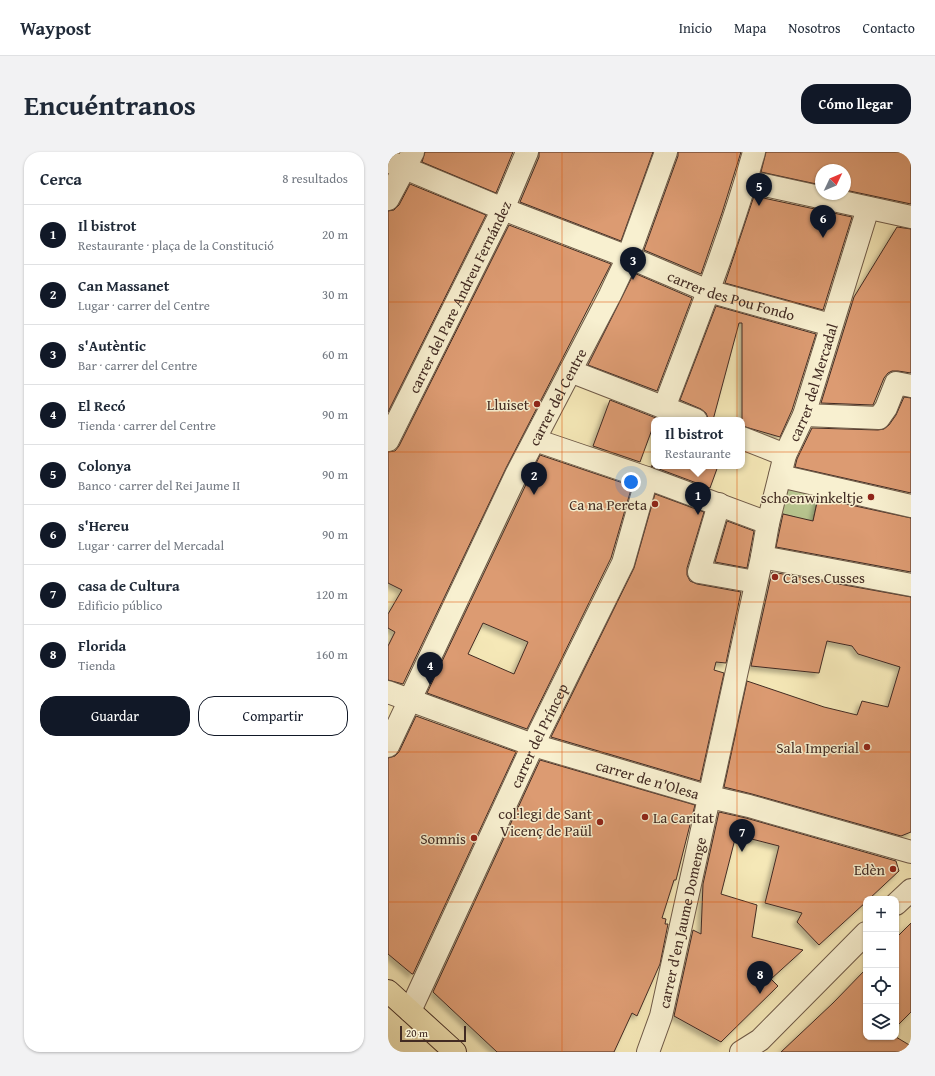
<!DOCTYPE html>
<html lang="es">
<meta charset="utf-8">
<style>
:root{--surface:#fff;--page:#f2f2f3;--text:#1f2937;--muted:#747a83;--line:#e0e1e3;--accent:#111827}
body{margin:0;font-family:"Gentium Book Plus",serif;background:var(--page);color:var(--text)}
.controls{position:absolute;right:12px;bottom:12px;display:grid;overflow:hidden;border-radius:8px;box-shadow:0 1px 3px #0004}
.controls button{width:36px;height:36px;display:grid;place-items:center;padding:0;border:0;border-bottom:1px solid var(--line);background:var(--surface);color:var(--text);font:20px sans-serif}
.compass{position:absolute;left:427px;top:12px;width:36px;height:36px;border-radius:50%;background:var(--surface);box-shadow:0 1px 3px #0004;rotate:46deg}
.scale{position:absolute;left:12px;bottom:10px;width:66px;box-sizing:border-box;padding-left:4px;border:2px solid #422b23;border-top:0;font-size:11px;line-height:14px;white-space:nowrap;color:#422b23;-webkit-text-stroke:3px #f8f0d0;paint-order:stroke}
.you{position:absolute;left:243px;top:330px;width:14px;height:14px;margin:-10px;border:3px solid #fff;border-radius:50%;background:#1a73e8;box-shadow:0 0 0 6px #1a73e833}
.badge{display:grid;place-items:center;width:26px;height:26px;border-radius:50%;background:var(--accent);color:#fff;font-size:13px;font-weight:700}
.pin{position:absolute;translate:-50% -33px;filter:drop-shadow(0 1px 2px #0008)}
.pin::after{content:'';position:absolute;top:21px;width:14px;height:12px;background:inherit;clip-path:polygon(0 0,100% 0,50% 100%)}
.popup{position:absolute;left:263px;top:265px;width:94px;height:52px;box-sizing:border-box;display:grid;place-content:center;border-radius:8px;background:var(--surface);filter:drop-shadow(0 1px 3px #0005);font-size:13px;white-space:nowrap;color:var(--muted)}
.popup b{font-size:15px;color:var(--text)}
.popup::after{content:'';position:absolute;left:50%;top:100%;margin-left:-8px;border:8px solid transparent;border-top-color:var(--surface)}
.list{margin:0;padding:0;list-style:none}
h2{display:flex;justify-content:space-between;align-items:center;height:52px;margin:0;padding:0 16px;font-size:17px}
h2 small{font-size:13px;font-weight:400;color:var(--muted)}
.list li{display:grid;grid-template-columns:26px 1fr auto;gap:12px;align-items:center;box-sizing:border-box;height:60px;padding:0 16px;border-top:1px solid var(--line)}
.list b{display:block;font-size:15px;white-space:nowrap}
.list p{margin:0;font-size:13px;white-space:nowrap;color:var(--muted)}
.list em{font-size:13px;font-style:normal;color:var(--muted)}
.actions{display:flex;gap:8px;padding:12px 16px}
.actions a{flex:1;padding:9px 0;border:1px solid var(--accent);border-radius:16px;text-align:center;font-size:14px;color:var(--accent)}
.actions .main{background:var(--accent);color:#fff}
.icon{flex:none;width:22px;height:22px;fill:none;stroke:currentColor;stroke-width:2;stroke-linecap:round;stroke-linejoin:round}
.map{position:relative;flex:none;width:523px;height:900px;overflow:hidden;border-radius:16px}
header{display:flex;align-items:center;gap:24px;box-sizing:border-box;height:56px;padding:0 20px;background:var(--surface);border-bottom:1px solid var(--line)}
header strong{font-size:19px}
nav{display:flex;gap:22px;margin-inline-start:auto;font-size:14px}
.intro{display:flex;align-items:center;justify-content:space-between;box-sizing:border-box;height:96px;padding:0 24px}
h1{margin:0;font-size:28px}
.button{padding:10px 18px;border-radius:16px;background:var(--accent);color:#fff;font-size:14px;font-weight:700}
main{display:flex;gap:24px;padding:0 24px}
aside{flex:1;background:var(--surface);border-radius:16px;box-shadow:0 1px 3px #0004}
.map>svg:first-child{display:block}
.green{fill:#b8c690;stroke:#7d785a}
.building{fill:#dc9b72;stroke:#422b23;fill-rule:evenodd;filter:url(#shadow)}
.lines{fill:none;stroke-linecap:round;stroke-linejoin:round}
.minor-casing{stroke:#6f5a48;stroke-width:24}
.major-casing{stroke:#422b23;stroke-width:24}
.minor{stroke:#f8f0d0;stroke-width:22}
.major{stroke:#f5e8b7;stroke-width:22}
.grid{fill:none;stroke:#e0570d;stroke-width:1;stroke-opacity:0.55}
.poi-dot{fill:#8f2418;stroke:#f8f0d0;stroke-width:1.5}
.labels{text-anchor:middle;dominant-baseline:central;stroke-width:3;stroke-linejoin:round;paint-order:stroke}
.street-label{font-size:15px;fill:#422b23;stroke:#f8f0d0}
.poi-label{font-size:15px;fill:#422b23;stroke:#f8f0d0;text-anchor:end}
</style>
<header>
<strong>Waypost</strong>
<nav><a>Inicio</a><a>Mapa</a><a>Nosotros</a><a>Contacto</a></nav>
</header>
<div class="intro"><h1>Encuéntranos</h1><a class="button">Cómo llegar</a></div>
<main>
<aside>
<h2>Cerca<small>8 resultados</small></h2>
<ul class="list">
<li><span class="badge">1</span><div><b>Il bistrot</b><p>Restaurante · plaça de la Constitució</p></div><em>20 m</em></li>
<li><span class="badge">2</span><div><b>Can Massanet</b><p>Lugar · carrer del Centre</p></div><em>30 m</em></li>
<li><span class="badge">3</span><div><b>s'Autèntic</b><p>Bar · carrer del Centre</p></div><em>60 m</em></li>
<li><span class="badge">4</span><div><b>El Recó</b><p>Tienda · carrer del Centre</p></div><em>90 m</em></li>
<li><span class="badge">5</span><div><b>Colonya</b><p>Banco · carrer del Rei Jaume II</p></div><em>90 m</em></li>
<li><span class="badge">6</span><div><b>s'Hereu</b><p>Lugar · carrer del Mercadal</p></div><em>90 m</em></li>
<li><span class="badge">7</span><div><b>casa de Cultura</b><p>Edificio público</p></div><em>120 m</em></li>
<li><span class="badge">8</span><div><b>Florida</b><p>Tienda</p></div><em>160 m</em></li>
</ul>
<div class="actions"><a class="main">Guardar</a><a>Compartir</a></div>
</aside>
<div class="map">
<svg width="523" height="900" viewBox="0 0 523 900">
<defs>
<filter id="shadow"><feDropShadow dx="-3.5" dy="3.5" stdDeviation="2" flood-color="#0004"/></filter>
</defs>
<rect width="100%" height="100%" fill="#f5e8b7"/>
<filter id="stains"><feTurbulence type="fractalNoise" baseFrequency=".005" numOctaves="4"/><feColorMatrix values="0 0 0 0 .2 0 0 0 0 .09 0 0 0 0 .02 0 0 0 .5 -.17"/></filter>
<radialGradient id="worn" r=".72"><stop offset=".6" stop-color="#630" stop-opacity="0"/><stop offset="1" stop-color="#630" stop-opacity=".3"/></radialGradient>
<!-- green -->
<path class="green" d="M404,335l27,6 -9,41 -15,-17 -16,-4 5,-21z"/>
<!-- building -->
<path class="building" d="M37,0h88l-17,41 -74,-31z
M151,0h114l-32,89 -101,-39 19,-45z
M290,0h63l-19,61 -21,61 -57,-24 34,-94z
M378,0h145v52l-66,-14v-20h-24v15l-60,-13z
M22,32l76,31 -98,197v-201l6,-1 5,-5z
M366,44l98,21 -29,93 -98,-27z
M121,73l102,39 -105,204 -103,216 -15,-4v-34l7,-14 -7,-4v-14l14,-24 -14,-7v-131l7,-1 4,-5z
M509,75l14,2v144l-13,-2h-6l-4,2 -4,5 -11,27 -52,-2 33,-106z
M246,121l58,25 -35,93 -69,-26z
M328,154l100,28 -24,76 -12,27 -38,-11v-103h-3l-26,97 -5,-2 -2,-5 -5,-4 -21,-9z
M516,245l7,1v95l-116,-26 2,-8 15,-31 66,2 6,-1 5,-4 7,-10z
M222,248l46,18v2h-2v4l-14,38 -47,-16z
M152,303l92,31 -21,72 -84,171 -100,-36zM95,471l45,19 -14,32 -46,-20z
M263,314h67l-8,22z
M267,342l49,18 -17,56v7l3,6 7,3 44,8 -15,71 -10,-1 -2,8 10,3 -24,108 -149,-44 83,-169z
M430,346l93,20v54l-135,-25 7,-33 30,7z
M339,369l27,10 -7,37 -32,-6z
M384,420l139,25v235l-10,4 -149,-42 -28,-7 23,-106 77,26 33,8 5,-14 26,6 12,-40 -42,-13 -6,-8 -25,-5 -8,32 -68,-7z
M28,564l100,36 -103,222h-1l-24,-20v-196l7,-2 4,-4z
M152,608l155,45 -19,75h-2l-12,38 4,1 -1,5h3l-8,40 -23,52 -5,-3 -18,39h-117l-64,-60z
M331,660l27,6 150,43 3,10 -30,28h-3v3l-47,43 -22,-23 5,-9 -37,-10 14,-57 -43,-11 -15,59 36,11 -5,32 51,13 -32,29 7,7 -57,56 -47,-26 19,-86 8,4 2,-50z
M523,771v89l-15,15v-89z
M478,817v68h30l15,9v6h-130l52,-49z"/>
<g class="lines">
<!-- minor casing -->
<g class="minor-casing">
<g id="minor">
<path id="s1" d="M0,9l115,48 125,48 80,34 123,34"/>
<path d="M358,29l165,36"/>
<path d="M0,47l25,-47"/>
<path d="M182,219l126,49"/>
<path d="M276,256c32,-85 66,-169 90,-256"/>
<path d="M416,263l75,3 7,-10 10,-25 15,3"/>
<path d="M354,286l43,17"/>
<path id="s2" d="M0,288l115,-231 24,-57"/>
<path d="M147,288l112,38 121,45"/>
<path d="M392,324l131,30"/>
<path d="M331,352l-20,68 57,10"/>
<path d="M374,405l149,28"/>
<path id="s3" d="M0,540l145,53 177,52 39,9 162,46"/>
<path id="s4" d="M0,594l129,-273 93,-178 18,-38 38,-105"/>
<path d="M508,752l15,-14"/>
<path id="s5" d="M22,859l123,-266 90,-182 24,-85"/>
<path id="s6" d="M260,900l13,-36 101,-459 6,-34 17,-68 19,-40 64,-207"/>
<path d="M353,900l19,-12 106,-107"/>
</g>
</g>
<!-- major casing -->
<g class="major-casing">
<path id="major" d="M0,839l67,61"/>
</g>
<!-- minor -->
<use href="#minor" class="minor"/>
<!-- major -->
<use href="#major" class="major"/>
</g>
<!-- grid -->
<path class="grid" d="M174,0v900M349,0v900M0,150h523M0,300h523M0,450h523M0,600h523M0,750h478M508,750h15"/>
<!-- markers -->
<g class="poi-dot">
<circle cx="149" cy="252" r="4"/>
<circle cx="483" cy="345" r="4"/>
<circle cx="267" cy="352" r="4"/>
<circle cx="387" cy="425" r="4"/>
<circle cx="479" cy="595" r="4"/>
<circle cx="257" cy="665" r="4"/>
<circle cx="212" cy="670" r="4"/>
<circle cx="86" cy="686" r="4"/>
<circle cx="505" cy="717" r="4"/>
</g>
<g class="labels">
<!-- street labels -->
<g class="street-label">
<text stroke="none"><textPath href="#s1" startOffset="369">carrer des Pou Fondo</textPath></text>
<text stroke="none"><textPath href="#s2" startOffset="160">carrer del Pare Andreu Fernández</textPath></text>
<text stroke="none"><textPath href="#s6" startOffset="691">carrer del Mercadal</textPath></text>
<text stroke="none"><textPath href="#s4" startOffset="388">carrer del Centre</textPath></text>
<text stroke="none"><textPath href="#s5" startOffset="304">carrer del Príncep</textPath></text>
<text stroke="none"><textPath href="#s3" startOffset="274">carrer de n'Olesa</textPath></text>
<text stroke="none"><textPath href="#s6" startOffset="134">carrer d'en Jaume Domenge</textPath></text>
</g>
<!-- poi labels -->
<g class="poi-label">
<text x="141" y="252">Lluiset</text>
<text x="475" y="345">schoenwinkeltje</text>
<text x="259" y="352">Ca na Pereta</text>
<text x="395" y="425" text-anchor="start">Ca ses Cusses</text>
<text x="471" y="595">Sala Imperial</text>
<text x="204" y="661">col·legi de Sant<tspan x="204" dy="17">Vicenç de Paül</tspan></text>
<text x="265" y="665" text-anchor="start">La Caritat</text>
<text x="78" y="686">Somnis</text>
<text x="497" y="717">Edèn</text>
</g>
</g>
<rect width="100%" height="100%" filter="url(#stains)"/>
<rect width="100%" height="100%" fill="url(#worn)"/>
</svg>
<div class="controls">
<button>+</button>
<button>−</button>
<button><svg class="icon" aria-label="locate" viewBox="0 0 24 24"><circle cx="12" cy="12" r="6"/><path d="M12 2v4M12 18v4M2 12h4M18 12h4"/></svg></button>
<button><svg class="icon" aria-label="layers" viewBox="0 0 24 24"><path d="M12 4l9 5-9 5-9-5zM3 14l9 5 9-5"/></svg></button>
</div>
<svg class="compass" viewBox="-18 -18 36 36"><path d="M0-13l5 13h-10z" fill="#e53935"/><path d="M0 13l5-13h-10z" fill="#747a83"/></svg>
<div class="scale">20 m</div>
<div class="you"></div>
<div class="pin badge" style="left:310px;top:363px">1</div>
<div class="popup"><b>Il bistrot</b>Restaurante</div>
<div class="pin badge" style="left:146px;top:343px">2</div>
<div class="pin badge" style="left:245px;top:128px">3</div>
<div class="pin badge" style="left:42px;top:533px">4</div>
<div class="pin badge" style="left:371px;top:54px">5</div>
<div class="pin badge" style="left:435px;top:86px">6</div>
<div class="pin badge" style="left:354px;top:700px">7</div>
<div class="pin badge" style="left:372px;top:842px">8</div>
</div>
</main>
